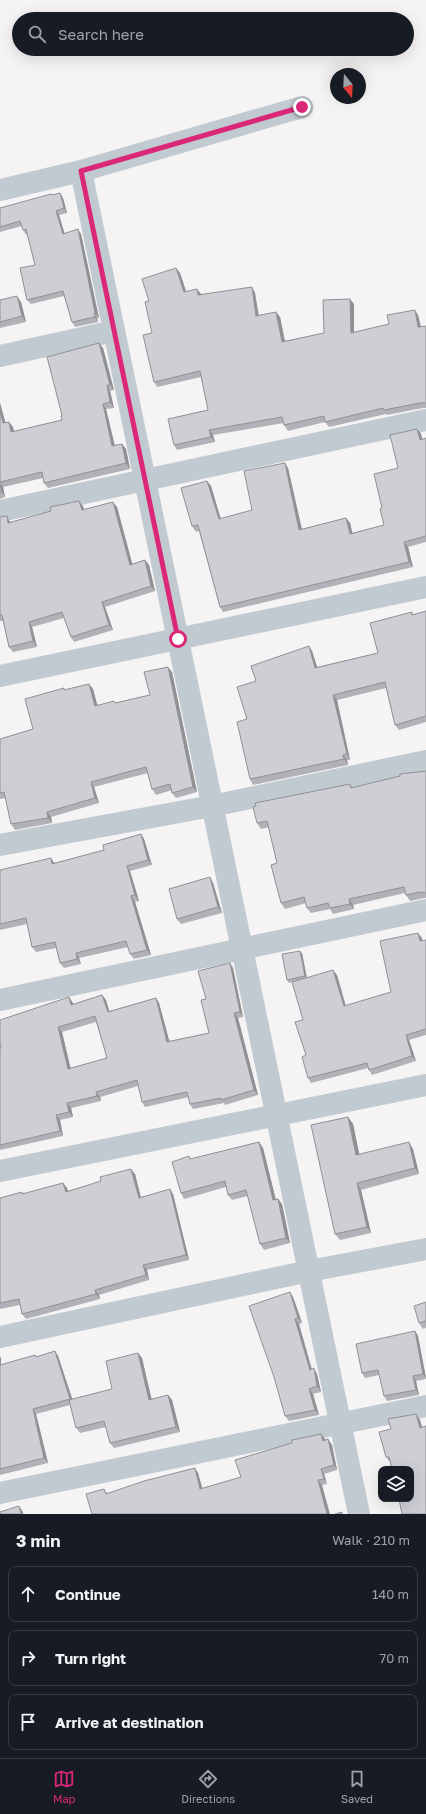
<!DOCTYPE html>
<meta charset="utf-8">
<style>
:root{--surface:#171b24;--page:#20242c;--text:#f1f3f6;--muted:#9ea1a6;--line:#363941;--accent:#db2777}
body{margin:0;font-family:"Golos Text",sans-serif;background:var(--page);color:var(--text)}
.controls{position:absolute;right:12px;bottom:12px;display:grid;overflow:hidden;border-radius:8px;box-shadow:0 4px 16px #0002}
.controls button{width:36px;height:36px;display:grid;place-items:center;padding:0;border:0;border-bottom:1px solid var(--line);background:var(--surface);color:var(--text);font:20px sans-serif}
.compass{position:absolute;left:330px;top:68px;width:36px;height:36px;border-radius:50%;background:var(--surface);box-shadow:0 4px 16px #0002;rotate:162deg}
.stop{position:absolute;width:12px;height:12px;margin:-9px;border:3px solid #db2777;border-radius:50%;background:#fff}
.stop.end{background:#db2777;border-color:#fff;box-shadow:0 1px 4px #0008}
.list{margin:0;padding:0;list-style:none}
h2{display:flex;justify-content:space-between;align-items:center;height:52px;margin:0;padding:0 16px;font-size:17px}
h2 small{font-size:13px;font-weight:400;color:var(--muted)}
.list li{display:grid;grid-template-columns:26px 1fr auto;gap:12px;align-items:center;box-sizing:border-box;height:56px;margin:0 8px 8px;padding:0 8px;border:1px solid var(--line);border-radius:8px}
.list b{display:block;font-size:15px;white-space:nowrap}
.list em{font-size:13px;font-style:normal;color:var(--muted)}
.icon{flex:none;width:22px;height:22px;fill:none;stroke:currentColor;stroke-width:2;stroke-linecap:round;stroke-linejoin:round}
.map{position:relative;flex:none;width:426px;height:1514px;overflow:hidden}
.search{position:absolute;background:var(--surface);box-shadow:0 4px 16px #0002;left:12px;right:12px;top:12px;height:44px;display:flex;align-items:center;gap:10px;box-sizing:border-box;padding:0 14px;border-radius:22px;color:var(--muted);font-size:15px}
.sheet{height:244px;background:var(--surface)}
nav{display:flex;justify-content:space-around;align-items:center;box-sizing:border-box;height:56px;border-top:1px solid var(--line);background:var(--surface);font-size:11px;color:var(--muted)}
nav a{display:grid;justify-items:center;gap:2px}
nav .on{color:var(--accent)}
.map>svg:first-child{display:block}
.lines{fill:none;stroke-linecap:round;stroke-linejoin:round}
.street{stroke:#c1cad1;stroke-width:22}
.wall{fill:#b0b2b7;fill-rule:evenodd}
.shaded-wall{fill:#909195}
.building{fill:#cdcfd5;stroke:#909195;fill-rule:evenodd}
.route{stroke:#db2777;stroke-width:5}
</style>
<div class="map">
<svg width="426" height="1514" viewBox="0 0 426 1514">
<rect width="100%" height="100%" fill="#f5f3f3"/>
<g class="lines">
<!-- street -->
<path class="street" d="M81,171l278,1343
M0,190l81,-19 221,-64
M0,356l114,-25
M0,511l426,-91
M0,676l426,-89
M0,845l212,-39 214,-45
M0,1000l426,-90
M0,1171l426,-86
M0,1337l309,-66 117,-22
M0,1493l426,-87"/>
</g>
<!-- wall -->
<path class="wall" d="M60,193l3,5 4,15 -8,2 5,18 17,1 18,84h-2l1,4 -23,5 -3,-5 -8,-26 -33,8 -4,-4 8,-35 -8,-31 -1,1 -3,-5 -1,-4 -22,6v-24z
M176,268l4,5 6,19 15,3 51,-8 3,6 4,22 17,-3 4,5 5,24 39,-8 30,-29v28l35,-8 29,-9 3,12 5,-1v82h-3l-36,7 -1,-1 -57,13 -4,-5 -37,9 -4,-6v-2l-71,12 2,7 -38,8 -3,-5 34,-35 -7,-33 -44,10 -3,-5 -2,-49 -3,-32z
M0,300l21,2 5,20 -26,6z
M99,343l4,5 11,42 -4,1 4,17 -8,1 9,37 7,-2 4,5 4,20 -82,19 -4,-5 -1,-5 -40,9 2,10 -5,2v-96l5,19h4l4,5 1,5 48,-12v-5z
M417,429l4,5 1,5 4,-1v104l-18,5 5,20 -190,45 -3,-5 -21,-76 -3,1 -4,-6 15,-45 4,5 10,33 31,-9 36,-42 14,61 44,-11 4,5 2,10 32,-8 -2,-17 16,-40z
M83,506l1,4 33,-3 15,57 13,-4 4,5 6,26 -50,16 8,23 -39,12 -3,-5 -7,-19 -32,9 5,20 -24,5 -4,-5 -6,-26h-3v-104l10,5z
M426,611v111l-27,8 -4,-5 -9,-37 -49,12 13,60h-3l1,5 -95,20 -3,-6 -3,-60 9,-38 53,-35 3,5 5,16 61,-14 35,-38z
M172,672l25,120 -21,6 -4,-5v-3l-16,5 -4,-6 -4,-16 -54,14 5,16 -48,14 1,6 -37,7 -4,-6 -5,-26 -6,1v-60l33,-10 32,-39 24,-6 4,5 4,16 19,-2 34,-8z
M426,771v127h-2l-14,3 -4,-6 -1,-2 -52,12 1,4 -21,5 -3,-5 -19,4 -4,-5 -1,-5 -21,6 -4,-6 -4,-40 -8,-36 -8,2 -4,-6 93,-39 3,4z
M141,834l3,5 8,26 -22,6 9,30 -4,1 16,53 -17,4 -4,-5 -2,-7 -49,11 2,6 -17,4 -4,-5 -4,-15 -20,4 -4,-5 -5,-23 -27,6v-60l51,-12 3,5 50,-13z
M210,877l3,6 9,30 -41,11 -4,-5z
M422,938v3l4,-1v95l-17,5 7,21 -44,14 -4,-7 -57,15 -3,-5 -5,-58 -8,-39 -6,2 -2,-3 15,-27 5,25 30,-3 9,31 45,-14z
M230,963l3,5 10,49 -5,1 20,77 -33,10 -1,-2 -31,6 -3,-5 -1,-7 -44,10 -3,-5 -4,-16 -38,11 1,4 -30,7 2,9 -13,3 3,16 -63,14v-102h1l68,-51 4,7 29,-9 4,5 3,11 47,-13 3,5 10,38 40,-8 -3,-34zM96,1022l11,36 -37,10 -8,-36z
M348,1117l5,7 6,30 54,-5 6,25 -58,16 10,43 -31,7 -5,-6z
M259,1142l4,6 13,52 2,-1 4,5 8,39 -26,7 -4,-6 -12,-48 -16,4 -4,-5 -2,-8 -42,12 -3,-6 8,-37 2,3z
M135,1174l6,23 32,-3 16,66 -42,10 2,10 -50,15 1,4 -74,20 -4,-5 -2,-9 -20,4v-111l22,-6 1,2 40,-11 4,5 1,3z
M290,1292l3,5 9,26 -3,1 13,45 5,5 4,18 -8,2 6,21 -30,6 -4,-5z
M426,1302v26l-3,1 -4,-6z
M415,1331l3,5 8,43 -10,2 3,14 -32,6 -3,-5 -5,-21 -14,3 -3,-5z
M55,1351l3,5 14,43 40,-10 26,-36 4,5 9,41 17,-4 4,5 8,32 -66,16 -4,-5 -4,-16 -26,6 -4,-5 -6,-23 -34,9 12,49 -48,12v-118l1,1v7l34,-10 2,2z
M416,1414l4,6 2,7 -31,36 -5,-6 5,-28z
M321,1434l4,6 3,-1 4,6 5,25 -13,4 3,10 -5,1 -230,29 12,-25 3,4 91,-20 4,16 39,-12z"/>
<!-- shaded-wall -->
<path class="shaded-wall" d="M60,193l3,5 4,15 -3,-5z
M56,211l3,4 7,23 -3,-4z
M78,229l3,5 18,84 -4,-5z
M176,268l4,5 8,24 -4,-5z
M252,287l3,6 4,28 -3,-5z
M197,289l4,5 1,6 -4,-5z
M17,296l4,6 5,20 -4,-6z
M350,299l4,5v34l-3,-5z
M415,310l3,5 4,17 -4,-5z
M276,312l4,5 6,30 -4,-5z
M94,314l3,4 1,4 -3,-5z
M99,343l4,5 11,42 -4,-5z
M107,385l3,6 4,17 -4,-6z
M0,403l7,25 -4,-5 -3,-11z
M103,404l3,5 10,42 -4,-5z
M9,422l4,5 2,10 -4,-5z
M417,429l4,5 3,11 -4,-5z
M209,430l4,5 2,7 -4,-5z
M122,444l4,5 4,20 -4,-6z
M285,463l3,5 15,67 -4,-5z
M207,481l4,5 11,38 -3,-5z
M0,483l3,4 2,10 -3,-5z
M79,501l4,5 3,10 -4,-6z
M113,502l4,5 17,63 -4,-5z
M7,516l3,6 2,6 -4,-5z
M346,518l4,5 4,16 -4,-5z
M404,542l4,5 5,20 -4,-5z
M145,560l4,5 6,26 -4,-5z
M102,602l3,5 8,23 -4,-5z
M29,622l3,5 5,20 -4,-6z
M309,646l3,5 7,22 -4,-5z
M168,667l4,5 25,120 -4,-5z
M89,684l4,5 6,22 -4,-5z
M333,695l4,5 13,60 -3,-6z
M343,755l4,5 1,5 -4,-6z
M91,782l3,5 5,16 -4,-5z
M47,812l4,5 1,6 -4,-5z
M141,834l3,5 8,26 -4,-5z
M51,858l3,5 2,6 -4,-5z
M127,866l3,5 9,30 -4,-6z
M210,877l3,6 9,30 -4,-6z
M131,896l4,6 16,53 -4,-5z
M349,899l4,6 1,4 -4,-5z
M418,933l4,5 1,8 -3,-5z
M300,951l2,2 5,26 -2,-3z
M76,953l3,5 2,6 -4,-5z
M230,963l3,5 10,49 -3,-5z
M333,970l4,5 10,36 -3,-5z
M102,995l4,5 5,17 -3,-5z
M69,997l4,6 2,7 -4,-5z
M156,998l3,5 12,44 -4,-5z
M234,1013l4,5 20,77 -4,-5z
M58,1027l4,5 10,42 -4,-5z
M406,1035l3,5 7,21 -4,-5z
M96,1092l4,5 1,4 -4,-5z
M67,1103l4,5 2,9 -4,-5z
M56,1115l4,5 3,16 -3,-5z
M348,1117l5,7 8,38 -5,-7z
M259,1142l4,6 14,57 -4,-5z
M409,1142l4,7 6,25 -4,-6z
M131,1169l4,5 7,29 -3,-5z
M63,1183l4,5 2,9 -3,-5z
M357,1183l4,7 10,43 -4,-6z
M170,1189l3,5 16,66 -3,-5z
M278,1199l4,5 8,39 -4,-5z
M143,1265l4,5 2,10 -3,-5z
M95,1290l4,5 1,4 -4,-5z
M290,1292l3,5 9,26 -4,-5z
M295,1319l4,5 14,51 -3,-5z
M415,1331l3,5 8,42 -3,-4z
M55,1351l3,5 16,48 -4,-5z
M138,1353l4,5 11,47 -4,-5z
M0,1357l1,1v13l-1,-1z
M314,1368l3,6 4,18 -4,-6z
M413,1376l3,5 3,14 -3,-5z
M309,1389l4,5 6,21 -4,-5z
M168,1395l4,5 8,32 -4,-5z
M33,1409l3,5 12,49 -4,-5z
M416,1414l4,6 4,14 -4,-6z
M321,1434l4,5 2,7 -4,-5z
M328,1439l4,6 5,25 -3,-5z
M195,1468l3,5 6,21 -4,-5z
M321,1469l3,5 3,10 -3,-5z
M318,1480l4,5 8,29h-3z
M19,1506l4,6v2h-2z"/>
<!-- building -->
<path class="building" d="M60,193l4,15 -8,3 7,23 15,-5 17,84 -1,1 1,3 -23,5 -9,-31 -36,9 -7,-32 15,-3 -9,-36 -3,1 -3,-9 -20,6v-19l51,-14 1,1z
M176,268l8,24 13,-3 1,6 54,-8 4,29 20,-4 6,30 42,-9 -1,-33 27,-1 1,34 38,-9 -2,-9 28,-5 3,17 8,-1v77h-6l-36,7 -1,-2 -58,14 -1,-6 -40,9 -2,-8 -73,13 2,7 -37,8 -6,-26 40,-9 -8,-39 -46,11 -11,-47 9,-2 -7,-31 4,-1 -7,-22z
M17,296l5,20 -22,6v-22z
M99,343l11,42h-3l3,17 -7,2 9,42 10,-2 4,19 -82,20 -2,-11 -42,10v-70l3,11 6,-1 2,10 51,-12 -1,-4 1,-1 -15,-58z
M417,429l3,11 6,-2v98l-22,6 5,20 -189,45 -22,-82 -6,1 -11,-38 26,-7 12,38 33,-9 -8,-39 41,-8 14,67 47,-12 4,16 34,-9 -4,-16 2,-1 -8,-34 24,-6 -8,-33z
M0,485l2,7h-2z
M79,501l3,9 31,-8 17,63 15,-5 6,26 -49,16 7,23 -38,12 -9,-25 -33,10 4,19 -24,6 -7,-32h-2v-98l7,-1 1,7 43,-12 -1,-4z
M426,611v105l-31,9 -10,-43 -52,13 14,59 -4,1 1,4 -94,20 -13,-57 10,-3 -10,-32 19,-6 -5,-15 58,-20 6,22 63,-15 -8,-30 42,-11v3z
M168,667l25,120 -21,6 -2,-9 -18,5 -6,-22 -55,15 4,16 -48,14 1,6 -37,6 -7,-32 -4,1v-54l33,-10 -8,-30 39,-11v2l25,-6 6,22 19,-5 1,2 35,-8 -6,-23z
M426,771v122l-6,-1 -14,3 -2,-8 -55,12 1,5 -20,4 -2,-5 -21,5 -3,-11 -23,6 -10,-38 6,-2 -10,-42 -10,2 -4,-16 3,-1 -1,-3 95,-19 1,4 49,-12v-2z
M141,834l7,26 -21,6 8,29 -4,1 16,54 -17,4 -4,-13 -50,12 1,6 -17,4 -5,-21 -23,5 -6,-29 -26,6v-54l51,-12 1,6 52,-14 -1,-5z
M210,877l8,30 -41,12 -8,-30z
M418,933l2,8 6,-1v89l-20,6 6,21 -43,14 -2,-7 -59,15 -6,-21 4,-2 -11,-33 8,-2 -11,-38 41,-12 11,36 47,-14 -11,-51z
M300,951l5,25 -18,4 -5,-26z
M230,963l10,49 -6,1 20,77 -33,10v-2l-31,6 -3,-12 -45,10 -5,-22 -41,12 1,4 -30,7 2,9 -13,3 4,16 -60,14v-97h1l-1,-5v-23l69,-23 2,8 31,-10 6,17 48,-14 11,44 42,-9 -8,-33 5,-1 -8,-28zM95,1016l12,42 -39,11 -10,-42z
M348,1117l8,38 53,-13 6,26 -58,15 10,44 -32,7 -24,-109z
M259,1142l14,58 5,-1 8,39 -26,6 -14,-54 -18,5 -3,-14 -44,12 -9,-31 17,-6 1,3z
M131,1169l8,29 31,-9 16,66 -43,10 3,10 -51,15 1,4 -74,20 -3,-15 -19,4v-105l22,-6v2l41,-11 3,9 35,-11 -1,-4z
M290,1292l8,26 -3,1 15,51 4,-2 3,18 -8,3 6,21 -30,6 -11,-39 -25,-71z
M426,1302v19l-7,2 -5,-17z
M415,1331l8,43 -10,2 3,14 -32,6 -6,-26 -16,3 -6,-29z
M55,1351l15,48 -37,10 11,49 -44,11v-104l35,-10 1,2z
M138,1353l11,47 19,-5 8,32 -66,16 -6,-22 -28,7 -7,-28 43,-11 -6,-28z
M416,1414l4,14 6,-2v88h-24l-3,-15h12v-30h-19l-3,-12h-3l-7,-25 12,-3 -3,-10z
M321,1434l2,7 5,-2 6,26 -13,4 3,10 -6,1 9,34h-235l-6,-20 18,-5 2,5 38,-13 51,-13 5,21 41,-12 -6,-17 57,-17v-3z
M19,1506l2,8h-21v-2z
M342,1512v2h-7z"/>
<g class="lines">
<!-- route -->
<path class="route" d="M178,639l-97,-468 221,-64"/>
</g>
</svg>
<div class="controls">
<button><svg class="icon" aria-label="layers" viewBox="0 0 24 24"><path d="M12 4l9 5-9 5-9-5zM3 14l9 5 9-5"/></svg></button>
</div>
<svg class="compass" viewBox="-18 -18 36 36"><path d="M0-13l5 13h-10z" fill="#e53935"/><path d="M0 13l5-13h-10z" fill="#9ea1a6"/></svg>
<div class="stop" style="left:178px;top:639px"></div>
<div class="stop end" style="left:302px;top:107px"></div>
<div class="search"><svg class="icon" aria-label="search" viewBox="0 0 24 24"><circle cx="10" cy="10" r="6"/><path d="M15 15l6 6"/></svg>Search here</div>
</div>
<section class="sheet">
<h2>3 min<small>Walk · 210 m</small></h2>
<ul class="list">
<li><svg class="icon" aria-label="ahead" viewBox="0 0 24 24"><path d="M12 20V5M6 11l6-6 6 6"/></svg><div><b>Continue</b></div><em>140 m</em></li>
<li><svg class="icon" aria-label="right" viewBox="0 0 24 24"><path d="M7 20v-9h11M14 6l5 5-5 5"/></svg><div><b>Turn right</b></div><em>70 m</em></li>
<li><svg class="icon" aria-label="arrive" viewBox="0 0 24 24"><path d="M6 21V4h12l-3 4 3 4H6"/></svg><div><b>Arrive at destination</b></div></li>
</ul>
</section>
<nav>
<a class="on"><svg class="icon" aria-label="map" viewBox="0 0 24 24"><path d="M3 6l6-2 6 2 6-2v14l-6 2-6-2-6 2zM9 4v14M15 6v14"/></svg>Map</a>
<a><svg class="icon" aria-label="directions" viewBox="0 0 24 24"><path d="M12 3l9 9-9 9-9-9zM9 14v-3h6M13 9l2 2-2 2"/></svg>Directions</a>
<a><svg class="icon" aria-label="saved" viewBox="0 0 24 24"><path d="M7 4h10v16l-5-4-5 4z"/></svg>Saved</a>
</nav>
